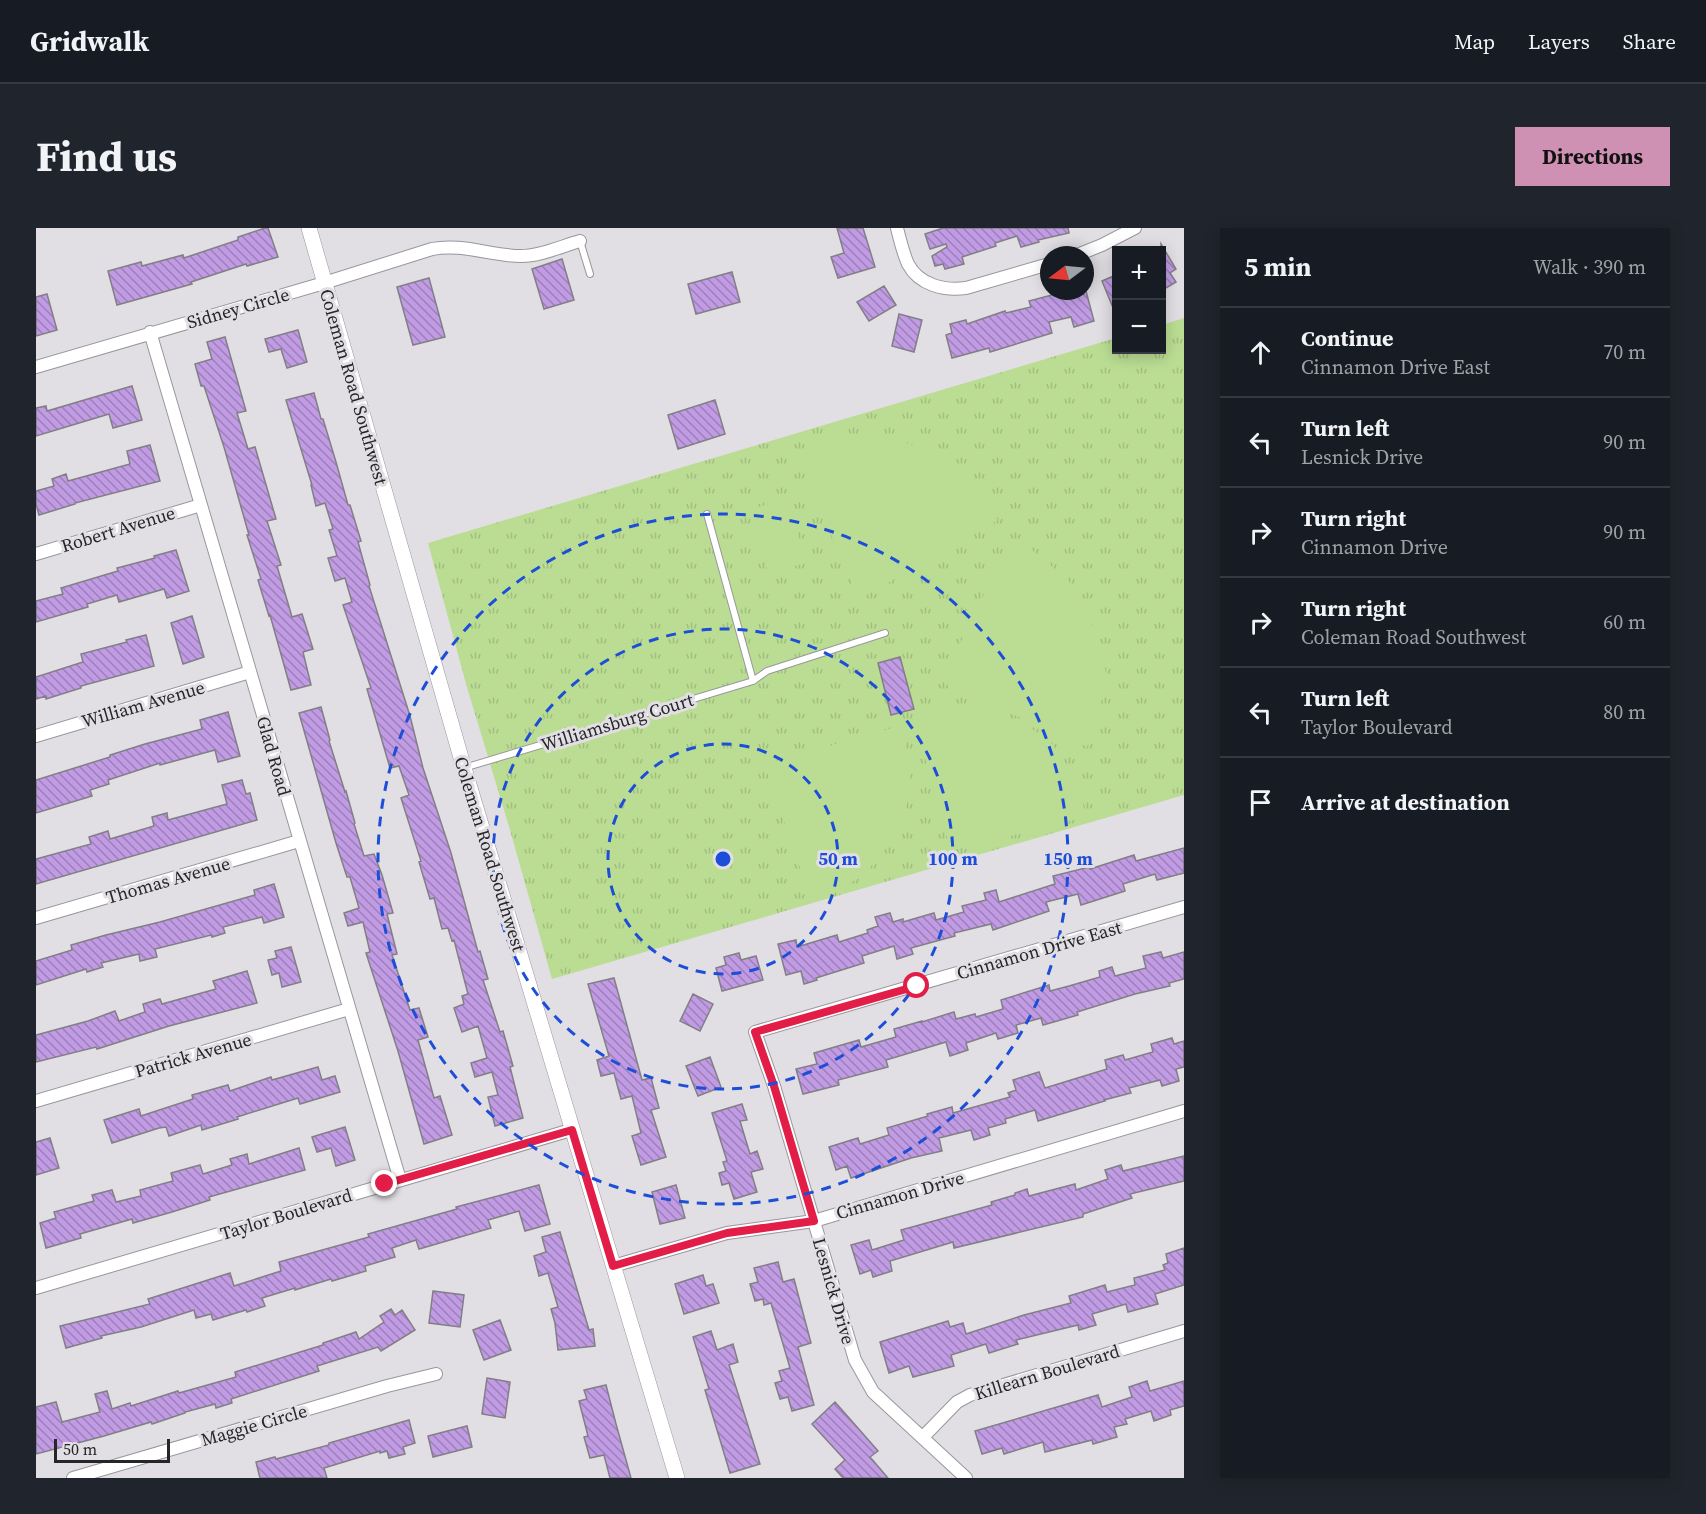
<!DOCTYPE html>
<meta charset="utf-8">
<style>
:root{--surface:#171b24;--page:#20242c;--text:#f1f3f6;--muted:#9ea1a6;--line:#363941;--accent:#ce90b3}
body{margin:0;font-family:"Source Serif 4",serif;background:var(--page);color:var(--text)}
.controls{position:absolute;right:18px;top:18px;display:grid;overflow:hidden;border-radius:0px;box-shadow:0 3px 15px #0003}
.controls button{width:54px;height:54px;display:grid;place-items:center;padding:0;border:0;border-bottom:2px solid var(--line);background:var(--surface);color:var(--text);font:30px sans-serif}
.compass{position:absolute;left:1004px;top:18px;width:54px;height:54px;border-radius:50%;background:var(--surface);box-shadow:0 3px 15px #0003;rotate:254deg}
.scale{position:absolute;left:18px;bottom:15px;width:116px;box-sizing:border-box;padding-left:6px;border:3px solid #262527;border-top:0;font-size:16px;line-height:21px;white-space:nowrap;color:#262527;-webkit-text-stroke:4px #e1dee4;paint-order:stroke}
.stop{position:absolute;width:18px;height:18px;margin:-14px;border:4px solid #e11d48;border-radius:50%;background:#fff}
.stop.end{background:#e11d48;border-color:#fff;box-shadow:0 2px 6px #0008}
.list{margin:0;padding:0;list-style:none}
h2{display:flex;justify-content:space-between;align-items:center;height:78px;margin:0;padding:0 24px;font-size:26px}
h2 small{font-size:20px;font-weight:400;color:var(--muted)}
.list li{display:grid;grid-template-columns:39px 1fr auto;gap:18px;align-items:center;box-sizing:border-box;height:90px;padding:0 24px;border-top:2px solid var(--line)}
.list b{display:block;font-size:22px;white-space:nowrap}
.list p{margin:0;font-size:20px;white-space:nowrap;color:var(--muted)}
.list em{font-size:20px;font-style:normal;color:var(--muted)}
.icon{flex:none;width:33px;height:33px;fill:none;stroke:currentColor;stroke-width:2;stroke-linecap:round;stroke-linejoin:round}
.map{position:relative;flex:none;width:1148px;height:1250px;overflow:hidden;border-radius:0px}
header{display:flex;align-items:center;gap:36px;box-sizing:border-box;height:84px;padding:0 30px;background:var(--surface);border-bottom:2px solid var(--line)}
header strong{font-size:28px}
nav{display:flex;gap:33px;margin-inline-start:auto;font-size:21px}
.intro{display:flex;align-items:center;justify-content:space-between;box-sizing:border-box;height:144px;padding:0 36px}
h1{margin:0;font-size:42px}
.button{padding:15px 27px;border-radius:0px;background:var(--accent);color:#111;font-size:21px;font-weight:700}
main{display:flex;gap:36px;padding:0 36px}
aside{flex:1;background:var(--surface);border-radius:0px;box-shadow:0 3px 15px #0003}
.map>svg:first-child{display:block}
.park{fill:url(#park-tufts)}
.pitch{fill:#bbdd93}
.building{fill:url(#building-back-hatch);stroke:#817f84;stroke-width:1.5}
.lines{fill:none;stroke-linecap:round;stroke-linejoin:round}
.service-casing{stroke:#99979c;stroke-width:8}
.minor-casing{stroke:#99979c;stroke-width:14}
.tertiary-casing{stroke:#99979c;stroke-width:16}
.service{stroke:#fff;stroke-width:6}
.minor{stroke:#fff;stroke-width:12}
.tertiary{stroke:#fff;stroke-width:15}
.route{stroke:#e11d48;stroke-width:8}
.ring{fill:none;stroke:#1d4ed8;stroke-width:3;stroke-dasharray:10 8}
.labels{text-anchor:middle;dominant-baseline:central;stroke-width:6;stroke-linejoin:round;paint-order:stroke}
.street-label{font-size:18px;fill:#262527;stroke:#e1dee4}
.centre{fill:#1d4ed8;stroke:#e1dee4;stroke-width:3}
.ring-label{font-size:18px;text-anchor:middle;font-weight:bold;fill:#1d4ed8;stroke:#e1dee4;stroke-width:6;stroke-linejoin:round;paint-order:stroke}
</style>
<header>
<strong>Gridwalk</strong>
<nav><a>Map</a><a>Layers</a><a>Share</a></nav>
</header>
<div class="intro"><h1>Find us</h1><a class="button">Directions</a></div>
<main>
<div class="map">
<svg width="1148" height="1250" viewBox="0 0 1148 1250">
<defs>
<pattern id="park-tufts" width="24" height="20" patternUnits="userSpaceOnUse" patternTransform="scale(1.5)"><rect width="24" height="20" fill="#bbdd93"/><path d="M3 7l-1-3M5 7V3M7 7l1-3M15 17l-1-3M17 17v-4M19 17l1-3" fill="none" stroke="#a1be7f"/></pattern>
<pattern id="building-back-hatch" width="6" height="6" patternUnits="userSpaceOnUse" patternTransform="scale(1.5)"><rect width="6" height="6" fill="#c19ce5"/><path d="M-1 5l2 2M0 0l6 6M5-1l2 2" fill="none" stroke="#9d7fba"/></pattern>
</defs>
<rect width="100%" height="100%" fill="#e1dee4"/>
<!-- park -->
<path class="park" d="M1148,90v477l-632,184 -42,-149 -44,-146 -38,-141 688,-205v12h46v-25z"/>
<!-- pitch -->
<path class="pitch" d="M838,209c13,3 29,4 41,9 35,15 59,44 83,74l-133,76 -10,-5 -58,-136 38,-16z
M752,271l18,64 -38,10 -18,-64z
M974,313l23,10 36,30 28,53 10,43 -9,38 -11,32 -139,-61 -4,-10z
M913,479c14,1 32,0 46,4 15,6 44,20 56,32 18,21 30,47 35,74l-128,32 -9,-5 -36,-129z
M864,498c3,15 8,30 10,45 4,47 -29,96 -69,118 -9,5 -21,6 -31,8l-42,-123 8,-13z"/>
<!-- building -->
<path class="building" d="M229,0h3l10,29 -31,9 -1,-2 -55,18 1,2 -75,21 -9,-34 33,-9 1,4 41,-11 1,3 54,-18v-3z
M801,0h26l12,39 -37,11 -7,-21 13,-4z
M907,0h125l1,5 -31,7 1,2 -18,5 -4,-11 -22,7 1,3 -34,11 2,7 -19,5 -2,-5 -8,2 -3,-10 15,-9 -1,-3 -16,5 -5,-15z
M1125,16l15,25 -6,4 6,9 -15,9z
M526,31l12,41 -30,9 -12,-40z
M696,44l8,30 -44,12 -8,-30z
M1080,47v40l-14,-34z
M393,50l16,59 -32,8 -16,-58z
M848,58l12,19 -27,16 -12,-19z
M1031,63h19l8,30 -20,6 -3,-10 -22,5 3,11 -62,19 -1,-4 -37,10 -6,-23 6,-2 -2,-9 16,-4 1,4 38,-13 1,2 25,-6 -2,-6z
M11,66l10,36 -21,6v-39z
M863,86l23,6 -8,32 -22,-6z
M262,102l9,32 -20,6 -6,-19 -12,3 -4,-13z
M189,109l21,74 -9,2 11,36 7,-2 21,72 -9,2 14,44 -4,1 15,51 10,-3 11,35 -10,3 8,33 -20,5 -21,-75 -1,1 -11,-36 3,-1 -14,-44h2l-25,-88 -20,-61h-3l-6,-22 17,-5 -5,-17z
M96,158l10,34 -29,8 -4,-14 -73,22v-28l10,-2 1,5z
M278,165l7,26h2l13,43 12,43h2l11,36 -3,1 12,43 -1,1 41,130 13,52 28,85 27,99 2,-1 8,28 -5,1 17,52 3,-1 10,35 -3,1 13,51 -28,8 -7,-29 10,-2 -6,-23 -17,5 -4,-14 16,-5 -9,-32 -16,6 -8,-24 10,-4 -2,-8 6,-2 -14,-54 -2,1 -4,-13 -6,1 -8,-31 -4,1 -11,-37 2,-1 -20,-63 8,-3 -10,-29 -9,2 -23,-79 4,-1 -28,-83 9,-3 -7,-24 -10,3 -7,-23 9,-2 -8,-26 4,-1 -8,-26 -9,3 -5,-21h1l-26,-85z
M679,172l10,34 -47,15 -10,-34z
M114,217l10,36 -85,22v1l-36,11 -3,-11v-13l18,-5 -2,-7 14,-5 2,7 62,-17 -3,-13z
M140,322l13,41 -22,7 -3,-9 -45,13 -2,-7 -30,9 1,3 -52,15v-21l27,-7 -2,-6 57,-17 -1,-3 38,-10 -1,-2z
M156,388l12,41 -21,7 -12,-41z
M110,407l8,31 -73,20v2l-35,11v-3l-10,3v-22l47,-15 -2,-8 46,-12 -1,-2z
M864,429l14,52 -23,6 -13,-52z
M285,479l9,33 -1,1 16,51 1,-1 9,32 -1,1 10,32 10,-2 8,21 11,38 -6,1 10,40 -5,1 18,55 9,-2 9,29 -10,3 16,58 6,-2 12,39 -28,9 -26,-93 -32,-98 4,-1 -7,-30 -15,4 -4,-13 15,-5 -9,-31h-3l-11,-34 -37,-130z
M192,484l12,44 -22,6 -3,-12 -55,15v-2l-52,17 1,4 -19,6 2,6 -56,17v-33l74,-23v-2l35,-11 57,-15 -2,-9z
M206,552l4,14 4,-1 7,27 -221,64v-25l55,-15 -2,-7 19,-6 2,8 44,-13 -2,-9 15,-4 1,7 59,-16 -5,-19z
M1148,620v25l-27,7 -2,-6 -32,10 2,7 -44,14 -3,-11 -32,8 3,9 -56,19 -2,-6 -37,9 1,3 -44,12 2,6 -16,5 -3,-13 -32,10 2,7 -48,15 1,2 -13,4 -3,-13 -15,4 -8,-31 18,-4 1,7 40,-12 2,7 29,-9 -1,-3 11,-4 -3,-9 15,-4 3,9 10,-3v3l31,-9 2,7 28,-8 -2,-6 24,-6 -2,-7 12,-3 3,12 56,-18 -2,-8 36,-9 1,2 44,-14 2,6z
M238,656l10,33 -20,6 -2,-6 -39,10 2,6 -13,4 -1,-2 -56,14 2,8 -17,4 -1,-7 -38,9 2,4 -16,5 -1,-3 -50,16v-24l36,-11 -1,-5 35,-10 54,-13 95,-27 -1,-5z
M255,719l10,35 -19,5 -3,-14 -7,2 -4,-15 9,-2 -2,-7z
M1125,724l2,6 21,-6v27l-15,4 1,3 -35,8 -58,18 1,3 -35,10 -2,-7 -25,7 2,8 -20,6 -2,-6 -30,10 2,7 -18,6 -4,-14 -60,18 2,7 -50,13 1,5 -36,9 -7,-25 21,-5 -3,-11 45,-13 2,7 35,-10 -2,-8 28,-8v1l32,-10 2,7 19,-5 1,3 27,-8 -2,-9 48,-15 1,6 19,-5 31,-9 -1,-6 13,-4 3,9 31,-8 -3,-12z
M703,725l2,7 15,-4 7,24 -41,11 -6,-23 10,-3 -2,-8z
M211,743l10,32 -88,23 -72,23 -1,-2 -60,15v-27l52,-14 27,-10 4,10 26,-9 -2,-8 17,-5 2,5 54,-15 -3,-8z
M578,750l28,102 9,-2 8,30 -8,2 15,47 -25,8 -9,-29 9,-3 -9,-37 -11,3 -7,-26 -13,3 -4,-16 12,-4 -21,-72z
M657,766l20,10 -13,27 -20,-10z
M1136,810l2,6 10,-3v26l-8,2 3,12 -17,5 -2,-6 -31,8 2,5 -27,7 1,1 -67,20 -3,-11 -30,9 1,4 -18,5 2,7 -16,5 -3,-10 -32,8 3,13 -31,7 -60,20 -4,-12 -11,4 -7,-23 29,-9 2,6 29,-9 -2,-7 41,-12 -1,-2 25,-7 1,6 57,-16 -2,-4 8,-3 -3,-10 26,-8 6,16 62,-19 -2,-9 18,-5 2,5 28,-8 -2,-8z
M674,829l11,30 -23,9 -12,-30z
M282,839l4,13 13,-4 5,16 -40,12 -2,-6 -61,19 1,2 -36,11 -1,-5 -32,11 -3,-9 -7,1 -47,15 -8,-23 35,-11 2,7 52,-17 -1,-4 36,-10 2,6 41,-14 1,3z
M706,876l5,16 -7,1 10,33 7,-3 6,18 -12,3 6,20 -23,7 -5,-16 -7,2 -3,-12 7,-2 -3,-9 4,-1 -15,-48z
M309,899l10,33 -19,6 -5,-18 -14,4 -5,-15z
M14,910l9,30 -23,7v-33z
M263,920l6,22 -96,27 1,3 -38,12 -39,11 -1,-4 -52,15 1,4 -35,10 -6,-25 16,-5 -2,-6 40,-11 -2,-6 20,-5 4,12 25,-6 -1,-6 33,-9 -2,-8 29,-8 3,9 29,-9 -2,-6 17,-5 2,10z
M1148,928v25l-54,13 2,4 -49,16v3l-129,31 -1,-6 -63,19 2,10 -19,6 -2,-7 -11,4 -9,-29 18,-5 3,10 32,-10 -3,-10 91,-25 -1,-3 24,-7v-2l12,-4 2,7 46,-12 1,6 32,-11 -3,-9 16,-5 2,6z
M503,957l11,39 -25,7 -6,-20 -31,9 3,8 -41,12 -31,9 -3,-9 -24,8 3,9 -30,9 1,5 -34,10 -1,-2 -36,11v-2l-33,10 3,8 -18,6 -1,-2 -33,10 -2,-6 -15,4 -2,-8 -53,17 -40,9 1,2 -36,10 -6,-22 90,-22 -2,-5 82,-26 4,13 47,-15 -2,-9 90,-25 -1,-3 89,-25 -1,-2z
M640,957l9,33 -25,6 -8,-32z
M524,1004l29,98 4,-1 2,17 -37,4 -3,-27 -4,-14 7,-2 -10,-34 -9,3 -5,-20 12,-4 -4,-15z
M1148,1020v37l-29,9 3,10 -30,8 -2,-8 -34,10 4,11 -17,5 -1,-5 -62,15 2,4 -29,9 -3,-9 -35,11 3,11 -41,11 -4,-11 -20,7 -9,-31 68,-21 2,6 13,-4 3,11 58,-19 47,-12 -2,-7 36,-11 2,7 28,-7 -1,-7 31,-8 -2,-5 5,-2 -2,-9z
M742,1034l5,20 11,-3 17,64 -13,4 16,58 -22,6 -4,-14 -8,2 -5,-16 7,-2 -3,-10 11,-3 -19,-65 -7,2 -1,-6 -8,2 -5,-17 8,-2 -4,-14z
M667,1047l3,11 7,-2 6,19 -35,11 -9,-30z
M397,1063l31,4 -4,32 -31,-4z
M355,1081l4,6 7,-5 13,20 -34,21 -3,-4 -61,19 2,5 -88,28 1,4 -16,5 -1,-4 -30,8v1l-33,11 -1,-2 -47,14 -68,18v-47l20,-5 6,20 38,-10 -5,-18 12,-3 5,18 18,-6 1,3 47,-15 1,2 57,-16 -1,-5 88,-27v-2l33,-11 3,7 25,-17 -4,-6z
M464,1092l11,30 -27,10 -11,-30z
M675,1103l6,19 16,-6 5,18 -9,3 31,99 -30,9 -25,-83 4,-1 -16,-52z
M451,1150l23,4 -5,36 -23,-4z
M1111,1153l3,10 34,-10v25l-14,4 1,5 -17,6 -3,-10 -26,8 2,5 -13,3 3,10 -24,7 -1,-4 -47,12 -2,-10 -39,12 -2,-6 -20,6 -7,-23 123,-36 4,12 30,-10 -3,-10z
M570,1157l10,39 15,54h-21l-6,-23 -14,3 -6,-21 4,-1 -9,-35 8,-2 -3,-9z
M799,1174l43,49 -8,6 18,21h-45l-8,-9 10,-9 -33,-36z
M373,1192l6,23 -12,4 2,7 -16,4 -2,-7 -7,2v-2l-56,17 3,10h-67l-4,-16 19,-5 1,2 53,-14v-2z
M431,1198l5,21 -39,10 -5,-21z"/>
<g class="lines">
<!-- service casing -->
<g class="service-casing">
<path id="service" d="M544,13l10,33
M671,286l46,167
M428,540l289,-87 14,-10 118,-38"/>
</g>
<!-- minor casing -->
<g class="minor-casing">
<path id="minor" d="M861,0c3,12 6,25 11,36 11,21 36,27 58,24l83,-24
M1041,27l25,-10 33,-17
M114,104l250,848
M0,139l288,-84 108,-34c30,-6 59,7 89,7 20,0 41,-10 59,-15
M0,326l165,-49
M0,508l214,-64
M0,690l263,-77
M0,873l313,-92
M577,1038l114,-33 87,-12 370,-110
M0,1060l535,-158
M887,1209l34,-35 13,-7 214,-64
M37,1250l314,-92 49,-12
M930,1250l-93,-86 -18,-32 -81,-274 -19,-54 429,-125"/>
</g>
<!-- tertiary casing -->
<g class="tertiary-casing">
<path id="tertiary" d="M273,0l155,540 213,710"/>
</g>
<!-- service -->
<use href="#service" class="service"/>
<!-- minor -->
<use href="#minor" class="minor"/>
<!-- tertiary -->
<use href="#tertiary" class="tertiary"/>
</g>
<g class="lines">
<!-- route -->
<path class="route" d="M349,956l187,-54 41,136 114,-33 87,-12 -40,-135 -19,-54 162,-46"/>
</g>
<!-- distance rings -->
<g class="ring">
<circle cx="687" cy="631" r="115"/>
<circle cx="687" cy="631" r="230"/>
<circle cx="687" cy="631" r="345"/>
</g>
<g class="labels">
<!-- street labels -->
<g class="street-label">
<text transform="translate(202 80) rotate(-16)">Sidney Circle</text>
<text transform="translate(318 159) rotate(74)">Coleman Road Southwest</text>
<text transform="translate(82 301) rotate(-17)">Robert Avenue</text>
<text transform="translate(107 476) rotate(-16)">William Avenue</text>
<text transform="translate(581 494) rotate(-17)">Williamsburg Court</text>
<text transform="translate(238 528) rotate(74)">Glad Road</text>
<text transform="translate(454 626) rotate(73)">Coleman Road Southwest</text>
<text transform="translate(132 652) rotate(-16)">Thomas Avenue</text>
<text transform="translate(1003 722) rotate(-16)">Cinnamon Drive East</text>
<text transform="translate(157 827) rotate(-16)">Patrick Avenue</text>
<text transform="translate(864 967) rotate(-16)">Cinnamon Drive</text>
<text transform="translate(250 986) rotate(-17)">Taylor Boulevard</text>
<text transform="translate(798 1063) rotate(74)">Lesnick Drive</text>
<text transform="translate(1011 1144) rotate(-17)">Killearn Boulevard</text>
<text transform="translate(218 1197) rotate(-16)">Maggie Circle</text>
</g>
</g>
<circle cx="687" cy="631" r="9" class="centre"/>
<g class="ring-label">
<text x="802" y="637">50 m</text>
<text x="917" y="637">100 m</text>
<text x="1032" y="637">150 m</text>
</g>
</svg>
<div class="controls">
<button>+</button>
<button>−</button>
</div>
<svg class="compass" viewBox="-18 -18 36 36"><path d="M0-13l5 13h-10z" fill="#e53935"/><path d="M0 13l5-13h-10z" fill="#9ea1a6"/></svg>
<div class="scale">50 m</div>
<div class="stop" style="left:881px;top:758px"></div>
<div class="stop end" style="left:349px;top:956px"></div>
</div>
<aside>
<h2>5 min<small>Walk · 390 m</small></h2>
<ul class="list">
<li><svg class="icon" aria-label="ahead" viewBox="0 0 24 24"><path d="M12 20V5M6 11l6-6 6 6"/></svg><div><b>Continue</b><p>Cinnamon Drive East</p></div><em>70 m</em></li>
<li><svg class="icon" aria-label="left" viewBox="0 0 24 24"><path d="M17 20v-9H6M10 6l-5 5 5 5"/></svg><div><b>Turn left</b><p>Lesnick Drive</p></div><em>90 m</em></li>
<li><svg class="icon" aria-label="right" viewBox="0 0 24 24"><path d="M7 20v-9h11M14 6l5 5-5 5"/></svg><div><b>Turn right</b><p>Cinnamon Drive</p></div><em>90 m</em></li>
<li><svg class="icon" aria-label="right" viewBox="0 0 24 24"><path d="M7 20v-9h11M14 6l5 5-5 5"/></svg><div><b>Turn right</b><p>Coleman Road Southwest</p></div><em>60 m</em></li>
<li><svg class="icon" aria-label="left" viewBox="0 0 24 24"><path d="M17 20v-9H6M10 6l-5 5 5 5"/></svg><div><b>Turn left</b><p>Taylor Boulevard</p></div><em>80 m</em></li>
<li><svg class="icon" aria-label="arrive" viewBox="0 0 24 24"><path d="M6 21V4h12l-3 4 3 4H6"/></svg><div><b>Arrive at destination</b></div></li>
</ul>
</aside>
</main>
